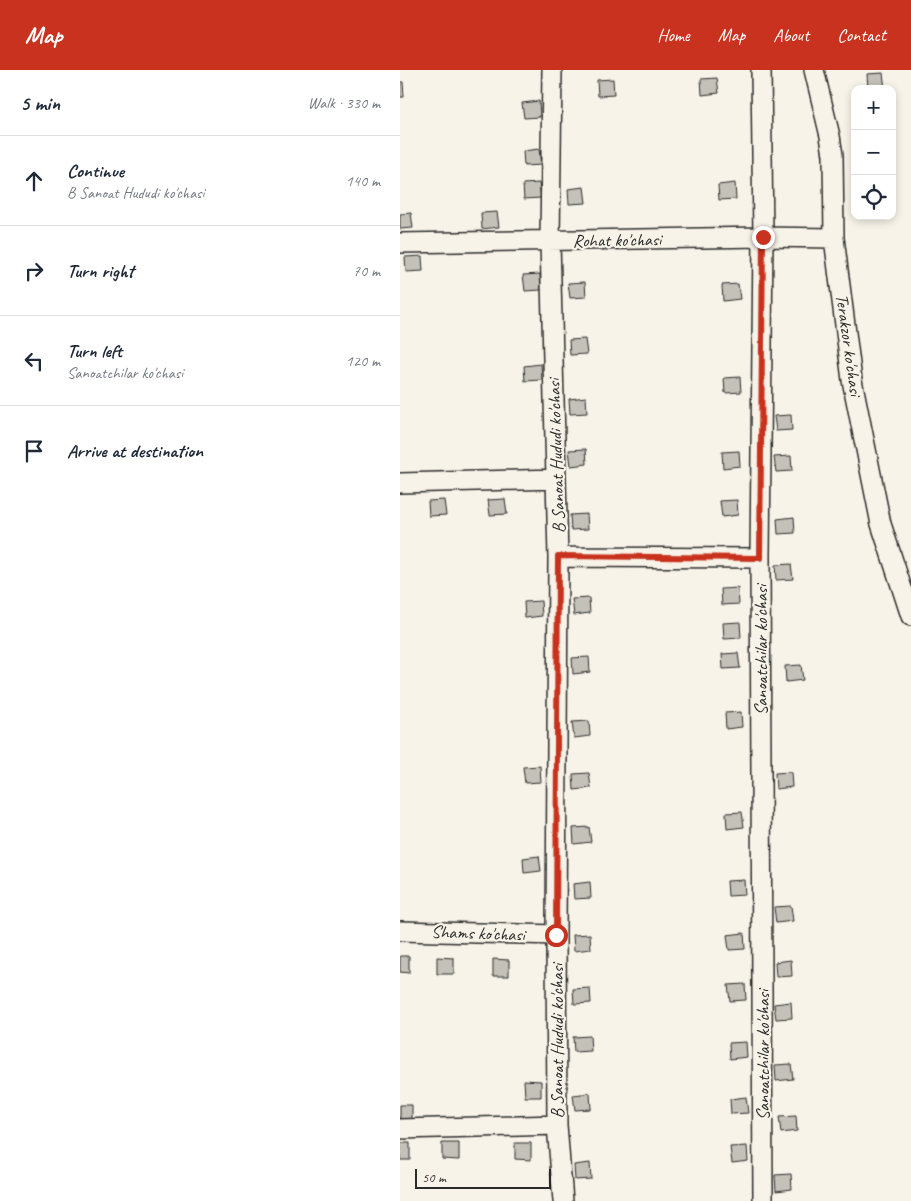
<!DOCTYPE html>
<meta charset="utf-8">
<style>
:root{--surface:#fff;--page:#f2f2f3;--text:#1f2937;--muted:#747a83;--line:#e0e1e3;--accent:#c8321e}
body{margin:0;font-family:Caveat,sans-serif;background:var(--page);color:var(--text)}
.controls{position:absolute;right:15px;top:15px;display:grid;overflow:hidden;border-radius:10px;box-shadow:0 2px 8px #0003}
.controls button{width:45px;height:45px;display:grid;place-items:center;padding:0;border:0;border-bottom:1px solid var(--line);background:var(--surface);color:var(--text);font:25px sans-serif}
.scale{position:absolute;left:15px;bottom:12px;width:136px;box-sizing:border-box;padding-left:5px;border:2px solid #2b2b2b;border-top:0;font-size:14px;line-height:18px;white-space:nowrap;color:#2b2b2b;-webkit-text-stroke:4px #f7f3e8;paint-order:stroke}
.stop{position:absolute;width:15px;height:15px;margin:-11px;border:4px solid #c8321e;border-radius:50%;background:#fff}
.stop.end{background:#c8321e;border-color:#fff;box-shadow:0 1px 5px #0008}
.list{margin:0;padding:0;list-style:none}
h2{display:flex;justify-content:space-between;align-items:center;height:65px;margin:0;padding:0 20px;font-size:21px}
h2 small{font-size:16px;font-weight:400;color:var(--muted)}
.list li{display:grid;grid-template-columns:32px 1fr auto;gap:15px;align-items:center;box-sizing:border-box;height:90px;padding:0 20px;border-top:1px solid var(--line)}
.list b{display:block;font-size:19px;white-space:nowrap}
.list p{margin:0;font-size:16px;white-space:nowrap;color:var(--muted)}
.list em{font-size:16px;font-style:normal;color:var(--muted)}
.icon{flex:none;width:28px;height:28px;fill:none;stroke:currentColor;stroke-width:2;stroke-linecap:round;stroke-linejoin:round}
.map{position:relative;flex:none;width:511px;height:1131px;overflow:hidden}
header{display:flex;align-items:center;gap:30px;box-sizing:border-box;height:70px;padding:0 25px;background:var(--accent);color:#fff}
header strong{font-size:24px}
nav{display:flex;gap:28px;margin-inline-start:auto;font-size:18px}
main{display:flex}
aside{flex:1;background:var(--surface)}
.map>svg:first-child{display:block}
.building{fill:#c4c1b9;stroke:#2b2b2b}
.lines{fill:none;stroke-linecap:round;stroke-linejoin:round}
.minor-casing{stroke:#2b2b2b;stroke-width:22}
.minor{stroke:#f7f3e8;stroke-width:19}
.route{stroke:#c8321e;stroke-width:6}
.labels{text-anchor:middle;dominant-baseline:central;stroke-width:4.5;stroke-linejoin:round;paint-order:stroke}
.street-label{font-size:18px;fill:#2b2b2b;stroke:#f7f3e8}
</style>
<header>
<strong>Map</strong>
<nav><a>Home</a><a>Map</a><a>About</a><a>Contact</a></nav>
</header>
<main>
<aside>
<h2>5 min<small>Walk · 330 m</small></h2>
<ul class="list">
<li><svg class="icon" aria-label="ahead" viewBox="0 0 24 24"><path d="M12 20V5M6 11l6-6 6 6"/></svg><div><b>Continue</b><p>B Sanoat Hududi ko'chasi</p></div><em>140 m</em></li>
<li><svg class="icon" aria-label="right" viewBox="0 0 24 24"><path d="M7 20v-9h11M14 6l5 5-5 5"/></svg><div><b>Turn right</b></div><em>70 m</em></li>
<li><svg class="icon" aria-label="left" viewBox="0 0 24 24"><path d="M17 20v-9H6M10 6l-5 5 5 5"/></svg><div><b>Turn left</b><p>Sanoatchilar ko'chasi</p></div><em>120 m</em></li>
<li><svg class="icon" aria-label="arrive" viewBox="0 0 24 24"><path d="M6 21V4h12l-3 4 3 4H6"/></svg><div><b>Arrive at destination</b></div></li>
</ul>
</aside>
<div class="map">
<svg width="511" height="1131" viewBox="0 0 511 1131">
<rect width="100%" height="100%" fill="#f7f3e8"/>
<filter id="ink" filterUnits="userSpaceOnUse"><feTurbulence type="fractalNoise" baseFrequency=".02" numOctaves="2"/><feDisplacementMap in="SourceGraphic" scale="10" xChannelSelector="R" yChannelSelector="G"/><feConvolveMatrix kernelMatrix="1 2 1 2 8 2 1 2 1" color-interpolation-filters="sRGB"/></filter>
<g filter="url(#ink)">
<!-- building -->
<path class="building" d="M483,3l2,16h-17l-1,-15z
M317,8l2,15 -17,2 -1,-16z
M213,9l1,16 -16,1 -1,-16z
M0,12h3l1,15h-4z
M139,31l1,16 -16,1 -2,-15z
M492,77h1l1,16h-2z
M139,79l2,16 -17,1 -1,-15z
M139,113l2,15 -17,1 -1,-15z
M335,113l1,16 -17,1 -1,-15z
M184,117l2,16 -17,1 -1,-15z
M97,142l2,15 -17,2 -1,-16z
M11,143l2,15 -13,1v-15z
M22,186l1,15 -17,1 -1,-15z
M140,204l1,16 -16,1 -2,-16z
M185,212l1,15 -16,1 -2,-15z
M338,214l2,15 -17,2 -1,-16z
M185,269l2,15 -17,1 -1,-15z
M141,294l1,16 -17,1 -1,-15z
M340,307l1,15 -16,1 -1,-15z
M186,327l1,16 -17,1 -1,-15z
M391,345l1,15 -16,1 -2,-15z
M186,379l1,15 -16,2 -2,-16z
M339,381l1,15 -17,2 -1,-16z
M391,386l1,15 -16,1 -2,-15z
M105,429l2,15 -17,1 -2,-15z
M44,430l2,15 -17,1 -1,-15z
M337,430l1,15 -16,2 -2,-16z
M187,444l1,15 -17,1 -1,-15z
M394,447l1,16 -17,1 -1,-15z
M391,494l2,15 -17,1 -1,-15z
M338,518l1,16 -17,1 -1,-16z
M189,528l1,15 -16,2 -2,-16z
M141,531l1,15 -17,2 -1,-16z
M340,552l1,16 -17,1 -1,-16z
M338,583l2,15 -17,1 -1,-15z
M189,587l1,15 -17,2 -1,-16z
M401,595l2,15 -17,2 -1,-16z
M341,642l1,15 -16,2 -1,-16z
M189,651l1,15 -16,2 -2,-16z
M140,696l1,16 -16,1 -2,-16z
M391,702l1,15 -16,2 -1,-16z
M189,703l2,15 -17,2 -1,-16z
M342,742l2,15 -17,2 -1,-16z
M189,757l2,15 -17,2 -1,-16z
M139,786l2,15 -17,2 -1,-15z
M344,810l1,15 -17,1 -1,-15z
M190,812l1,16 -17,1 -1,-15z
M391,836l2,15 -17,2 -2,-16z
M344,863l1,16 -16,1 -2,-15z
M190,864l1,15 -17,2 -1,-16z
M0,886h9v17l-9,-1z
M37,887l17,1v16h-17z
M93,889l16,1v16h-16z
M391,890l1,16 -16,1 -1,-15z
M345,914l1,16 -16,1 -2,-16z
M190,918l1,15 -17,1 -1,-15z
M391,932l1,16 -16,1 -2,-15z
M190,966l1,15 -17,1 -1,-15z
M346,972l1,15 -17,2 -1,-16z
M391,994l2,15 -17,2 -1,-16z
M124,1010l17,1v16h-16z
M190,1023l1,16 -16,1 -2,-15z
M346,1027l2,16 -17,1 -1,-15z
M0,1035h12v16h-12z
M396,1046l1,15 -16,2 -2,-16z
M0,1073h10v17h-10z
M42,1073h17v17l-17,-1z
M115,1073h16v17l-16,-1z
M347,1076l1,15 -16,2 -2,-16z
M190,1093l1,16 -16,1 -1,-15z
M391,1104l1,15 -16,2 -1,-16z"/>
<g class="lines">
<!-- minor casing -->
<g class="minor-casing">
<path id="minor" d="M152,0l-2,171 8,316 -2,378 1,190 6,76
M361,0l2,167 -3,321 3,643
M414,0l16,66 3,19 1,83 18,142 29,144 30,92
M0,173l363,-6 71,1
M0,413l156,-4
M158,487l202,1
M0,861l156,4
M0,1059l157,-4"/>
</g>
<!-- minor -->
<use href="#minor" class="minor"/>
</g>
</g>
<g class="lines" filter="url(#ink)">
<!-- route -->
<path class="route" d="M156,865l2,-379 202,2 3,-321"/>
</g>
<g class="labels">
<!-- street labels -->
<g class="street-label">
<text transform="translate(217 170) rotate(-1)">Rohat ko'chasi</text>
<text transform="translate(449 275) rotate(82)">Terakzor ko'chasi</text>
<text transform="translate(156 386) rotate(-92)">B Sanoat Hududi ko'chasi</text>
<text transform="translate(361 580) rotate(-90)">Sanoatchilar ko'chasi</text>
<text transform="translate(78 863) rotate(2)">Shams ko'chasi</text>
<text transform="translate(157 971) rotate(-90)">B Sanoat Hududi ko'chasi</text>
<text transform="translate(363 985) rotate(-90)">Sanoatchilar ko'chasi</text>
</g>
</g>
</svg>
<div class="controls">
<button>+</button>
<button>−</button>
<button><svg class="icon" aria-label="locate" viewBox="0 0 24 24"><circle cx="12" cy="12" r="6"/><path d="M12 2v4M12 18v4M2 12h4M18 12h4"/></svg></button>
</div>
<div class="scale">50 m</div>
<div class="stop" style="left:156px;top:865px"></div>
<div class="stop end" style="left:363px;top:167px"></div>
</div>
</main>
